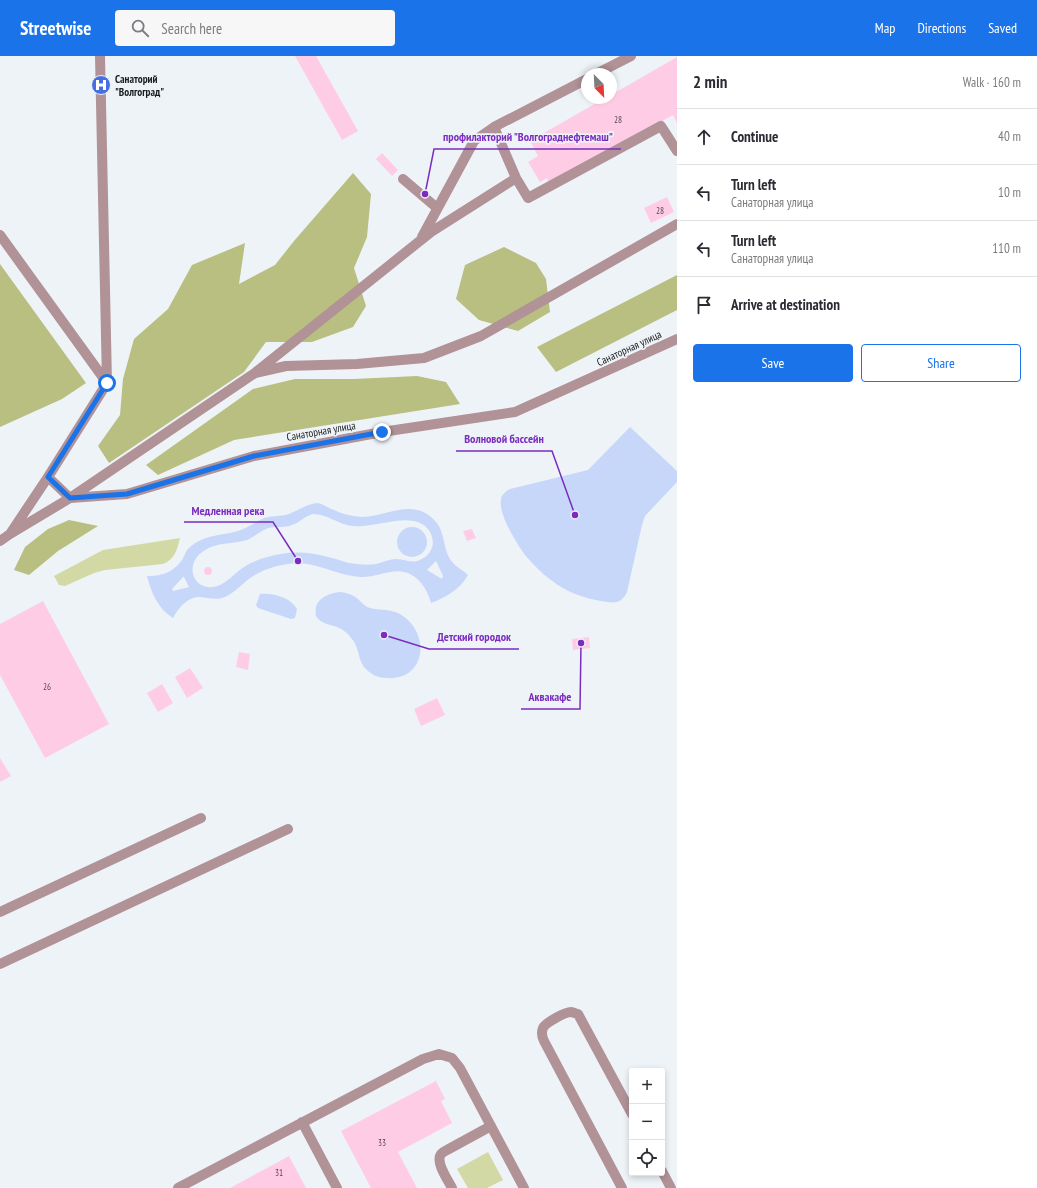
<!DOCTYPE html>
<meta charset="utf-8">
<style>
:root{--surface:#fff;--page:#f7f7f7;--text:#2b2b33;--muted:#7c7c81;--line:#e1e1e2;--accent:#1a73e8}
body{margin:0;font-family:"PT Sans Narrow",sans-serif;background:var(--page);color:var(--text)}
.controls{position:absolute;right:12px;bottom:12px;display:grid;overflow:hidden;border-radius:4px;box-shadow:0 2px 6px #0003}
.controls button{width:36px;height:36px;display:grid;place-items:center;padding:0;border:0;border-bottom:1px solid var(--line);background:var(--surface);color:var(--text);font:20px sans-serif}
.compass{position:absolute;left:581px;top:12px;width:36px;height:36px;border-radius:50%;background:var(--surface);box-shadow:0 2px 6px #0003;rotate:156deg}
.stop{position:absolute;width:12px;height:12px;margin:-9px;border:3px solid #1a73e8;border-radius:50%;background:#fff}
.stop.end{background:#1a73e8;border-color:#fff;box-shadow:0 1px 4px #0008}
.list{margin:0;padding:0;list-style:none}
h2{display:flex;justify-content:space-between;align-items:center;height:52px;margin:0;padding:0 16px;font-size:17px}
h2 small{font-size:13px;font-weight:400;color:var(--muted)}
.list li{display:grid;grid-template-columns:26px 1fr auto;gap:12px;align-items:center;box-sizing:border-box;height:56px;padding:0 16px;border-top:1px solid var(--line)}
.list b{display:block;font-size:15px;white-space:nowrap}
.list p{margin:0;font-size:13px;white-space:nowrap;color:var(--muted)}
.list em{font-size:13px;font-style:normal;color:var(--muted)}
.actions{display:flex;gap:8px;padding:12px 16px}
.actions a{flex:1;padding:9px 0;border:1px solid var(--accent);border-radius:4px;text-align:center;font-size:14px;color:var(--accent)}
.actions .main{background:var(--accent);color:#fff}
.icon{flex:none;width:22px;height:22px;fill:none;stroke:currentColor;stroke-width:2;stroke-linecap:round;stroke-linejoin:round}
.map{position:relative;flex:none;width:677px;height:1132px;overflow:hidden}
header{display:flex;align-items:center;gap:24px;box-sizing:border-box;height:56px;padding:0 20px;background:var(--accent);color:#fff}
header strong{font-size:19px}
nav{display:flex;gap:22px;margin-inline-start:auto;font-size:14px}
.search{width:280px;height:36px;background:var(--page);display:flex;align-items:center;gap:10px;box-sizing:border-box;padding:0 14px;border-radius:4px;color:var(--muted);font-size:15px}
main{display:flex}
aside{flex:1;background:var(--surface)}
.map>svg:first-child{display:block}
.green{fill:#d2d9a4}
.forest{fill:#b8bf80}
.water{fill:#c6d7f9;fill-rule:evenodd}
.building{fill:#ffcce6}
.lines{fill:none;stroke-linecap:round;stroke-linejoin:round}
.minor{stroke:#b09297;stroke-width:10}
.route{stroke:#1a73e8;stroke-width:5}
.labels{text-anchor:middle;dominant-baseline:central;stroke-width:3.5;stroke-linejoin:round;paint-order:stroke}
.number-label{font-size:9px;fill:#53484f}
.poi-label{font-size:11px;font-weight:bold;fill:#1a1c1d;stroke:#eef3f8;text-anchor:start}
.street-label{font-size:11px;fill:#1a1c1d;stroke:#eef3f8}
.leader{fill:none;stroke:#7b2cbf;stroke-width:1.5}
.callout-dot{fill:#7b2cbf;stroke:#eef3f8;stroke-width:1.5}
.callout-label{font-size:12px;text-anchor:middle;font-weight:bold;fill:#7b2cbf;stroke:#eef3f8;stroke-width:3.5;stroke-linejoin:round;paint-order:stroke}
</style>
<header>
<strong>Streetwise</strong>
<div class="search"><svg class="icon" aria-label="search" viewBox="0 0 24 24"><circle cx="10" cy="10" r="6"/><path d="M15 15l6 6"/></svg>Search here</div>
<nav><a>Map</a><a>Directions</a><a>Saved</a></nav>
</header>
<main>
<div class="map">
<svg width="677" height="1132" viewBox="0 0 677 1132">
<rect width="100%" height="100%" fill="#eef3f8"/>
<!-- green -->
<path class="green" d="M180,482c-3,12 -5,21 -17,26l-58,6 -11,3 -29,13 -6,-1 -5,-9 49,-26z
M488,1096l15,28 -16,8h-19l-11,-19z"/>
<!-- forest -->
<path class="forest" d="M353,117l18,21 -4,43 -13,31 12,38 -13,21 -41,15h-46l-22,30 -135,91 -11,-17 22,-31 3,-36 11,-40 34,-30 24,-44 53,-22 -6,41 36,-19 19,-24z
M504,191l32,16 10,16 4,33 -32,19 -39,-11 -23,-21 9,-34z
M0,208l86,119 -24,16 -62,28z
M677,219v35l-121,62 -19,-25z
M417,320l29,6 14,22 -226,36 -76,35 -12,-10 107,-76 42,-10h59z
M69,464l29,6 -40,25 -29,24 -15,-5 11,-23 23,-18z"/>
<!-- water -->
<path class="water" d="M630,371l47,44v11l-32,34 -3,9 -15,67c-6,13 -14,11 -26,9 -17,-3 -35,-9 -50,-21 -10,-7 -18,-16 -26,-25 -8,-11 -27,-41 -24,-55 0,-5 5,-9 9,-11l78,-19z
M317,447c7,1 11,5 17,7 8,4 18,6 27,7 26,0 53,-21 75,5 9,10 7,26 14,37 5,8 13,11 18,16 -8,14 -21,22 -37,28 -3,-11 -9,-23 -21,-29 -16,-8 -33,4 -50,3 -29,-2 -46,-19 -78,-12 -11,2 -24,7 -33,14 -8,6 -15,14 -24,18 -10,4 -18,0 -27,0 -12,1 -20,12 -25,21 -15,-9 -22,-26 -26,-42 14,1 28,-5 35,-16 3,-5 4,-10 8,-13 14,-12 28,-11 44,-15 10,-2 18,-8 28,-13 8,-4 18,-2 27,-5 10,-4 18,-10 28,-11zM313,458c15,0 26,11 40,12 24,3 62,-18 77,6 3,6 4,12 1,18 -2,5 -8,9 -14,11 -7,2 -13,-2 -20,-2 -7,0 -14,3 -21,5 -6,1 -12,1 -18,0 -9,0 -18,-4 -26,-6 -17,-5 -34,-7 -51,-4 -13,2 -26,6 -37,13 -11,7 -21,22 -36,20 -17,-2 -21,-23 -7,-34 15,-12 29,-8 46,-13 7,-3 13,-9 21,-12 8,-2 16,0 24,-3 7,-2 13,-9 21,-11zM436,505l7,15 -1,3 -15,-9zM183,521h1l5,10 -16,4 -1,-2z
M397 486a15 15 0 1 1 30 0a15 15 0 1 1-30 0Z
M339,536c7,0 14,3 19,7 3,3 6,6 9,8 11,4 22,1 33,7 31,18 27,67 -14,64 -7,0 -14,-3 -19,-8 -10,-9 -7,-23 -16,-32 -3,-5 -9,-9 -14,-11 -8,-3 -16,-3 -21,-11 -3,-16 10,-22 23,-24z
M260,538c13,-1 30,3 37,15l-2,9 -4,1 -33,-11 -2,-3z"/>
<!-- building -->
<path class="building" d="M295,0h21l42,75 -16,9z
M677,1v66l-4,-8 -123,70 -3,-7 -7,4 -12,-20 10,-6 -8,-15 75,-43h6v-3z
M382,97l16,17 -6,6 -16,-17z
M667,141l7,15 -23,11 -7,-15z
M472,473l4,9 -9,3 -4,-10z
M204 515a4 4 0 1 1 8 0a4 4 0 1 1-8 0Z
M43,545l66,123 -64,34 -45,-83v-51z
M589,581l1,11 -17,2 -1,-11z
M239,596l11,2 -2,16 -12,-3z
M190,612l13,20 -16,10 -12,-21z
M162,628l11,19 -15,9 -11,-19z
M437,642l8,17 -24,11 -7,-17z
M0,702l11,18 -11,6z
M436,1025l9,18 -4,2 11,22 -54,29 19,36h-46l-30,-57z
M289,1100l17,32h-76z"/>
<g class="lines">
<!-- minor -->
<path class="minor" d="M596,18l35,-18
M587,23l-93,48 22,51 12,20 133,-72 16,25
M403,123l34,29
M0,179l107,148
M422,181l52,-96 20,-14
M256,316l175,-140 85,-54
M48,421l59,-94 -7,-327
M10,478l60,-36 185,-125 31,-7 71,-2 67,-6 57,-22 196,-112
M0,485l10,-7 38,-57 22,21 57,-4 127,-38 128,-24 133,-20 162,-73
M0,856l201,-94
M0,908l288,-135
M302,1066l35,66
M662,1115l9,17
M178,1132l245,-129 16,-5 13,4 8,10 64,120
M452,1132c-4,-8 -17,-26 -11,-34 2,-2 4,-3 6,-4l44,-24
M622,1132l-78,-147c-2,-4 -3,-8 -1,-13 2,-5 22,-16 28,-16 1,0 6,2 7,2l54,100"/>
</g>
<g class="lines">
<!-- route -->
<path class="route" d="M107,327l-59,94 22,21 57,-4 127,-38 128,-24"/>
</g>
<!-- icons -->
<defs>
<g id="hospital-disc" transform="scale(1)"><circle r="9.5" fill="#4670e2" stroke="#eef3f8"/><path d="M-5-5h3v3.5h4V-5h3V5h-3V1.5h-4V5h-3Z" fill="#fff"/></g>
</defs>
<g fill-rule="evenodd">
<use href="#hospital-disc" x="101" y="29"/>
</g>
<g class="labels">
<!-- number labels -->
<g class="number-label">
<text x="618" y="63">28</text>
<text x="660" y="154">28</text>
<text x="47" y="630">26</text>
<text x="382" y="1086">33</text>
<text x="279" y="1116">31</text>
</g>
<!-- poi labels -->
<g class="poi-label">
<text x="115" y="23">Санаторий<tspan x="115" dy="13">"Волгоград"</tspan></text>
</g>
<!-- street labels -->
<g class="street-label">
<text transform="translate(629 292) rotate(-25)">Санаторная улица</text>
<text transform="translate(321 375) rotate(-10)">Санаторная улица</text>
</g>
</g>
<!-- callouts -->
<path class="leader" d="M425 138L434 93H621M575 459L552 395H456M298 505L273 466H184M384 579L429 593H519M581 587L580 653H521"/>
<g class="callout-dot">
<circle cx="425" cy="138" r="4"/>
<circle cx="575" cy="459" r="4"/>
<circle cx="298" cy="505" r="4"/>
<circle cx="384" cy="579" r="4"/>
<circle cx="581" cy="587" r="4"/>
</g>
<g class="callout-label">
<text x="528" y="85">профилакторий "Волгограднефтемаш"</text>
<text x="504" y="387">Волновой бассейн</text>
<text x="228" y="459">Медленная река</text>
<text x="474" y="585">Детский городок</text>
<text x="550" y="645">Аквакафе</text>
</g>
</svg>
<div class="controls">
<button>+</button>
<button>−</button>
<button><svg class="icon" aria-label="locate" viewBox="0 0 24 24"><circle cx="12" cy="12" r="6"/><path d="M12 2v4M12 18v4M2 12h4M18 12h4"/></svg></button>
</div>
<svg class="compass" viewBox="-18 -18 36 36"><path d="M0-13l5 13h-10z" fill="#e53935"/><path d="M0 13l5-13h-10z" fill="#7c7c81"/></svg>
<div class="stop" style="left:107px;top:327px"></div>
<div class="stop end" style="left:382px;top:376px"></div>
</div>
<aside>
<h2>2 min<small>Walk · 160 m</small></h2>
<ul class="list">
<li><svg class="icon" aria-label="ahead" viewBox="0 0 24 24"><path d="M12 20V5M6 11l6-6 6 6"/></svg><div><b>Continue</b></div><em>40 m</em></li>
<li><svg class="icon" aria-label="left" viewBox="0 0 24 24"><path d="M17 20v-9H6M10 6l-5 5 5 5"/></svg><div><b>Turn left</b><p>Санаторная улица</p></div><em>10 m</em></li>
<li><svg class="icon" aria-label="left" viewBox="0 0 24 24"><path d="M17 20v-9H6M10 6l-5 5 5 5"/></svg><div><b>Turn left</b><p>Санаторная улица</p></div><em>110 m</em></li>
<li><svg class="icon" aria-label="arrive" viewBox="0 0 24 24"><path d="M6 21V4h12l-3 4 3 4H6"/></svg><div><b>Arrive at destination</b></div></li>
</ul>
<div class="actions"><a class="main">Save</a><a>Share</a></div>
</aside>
</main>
